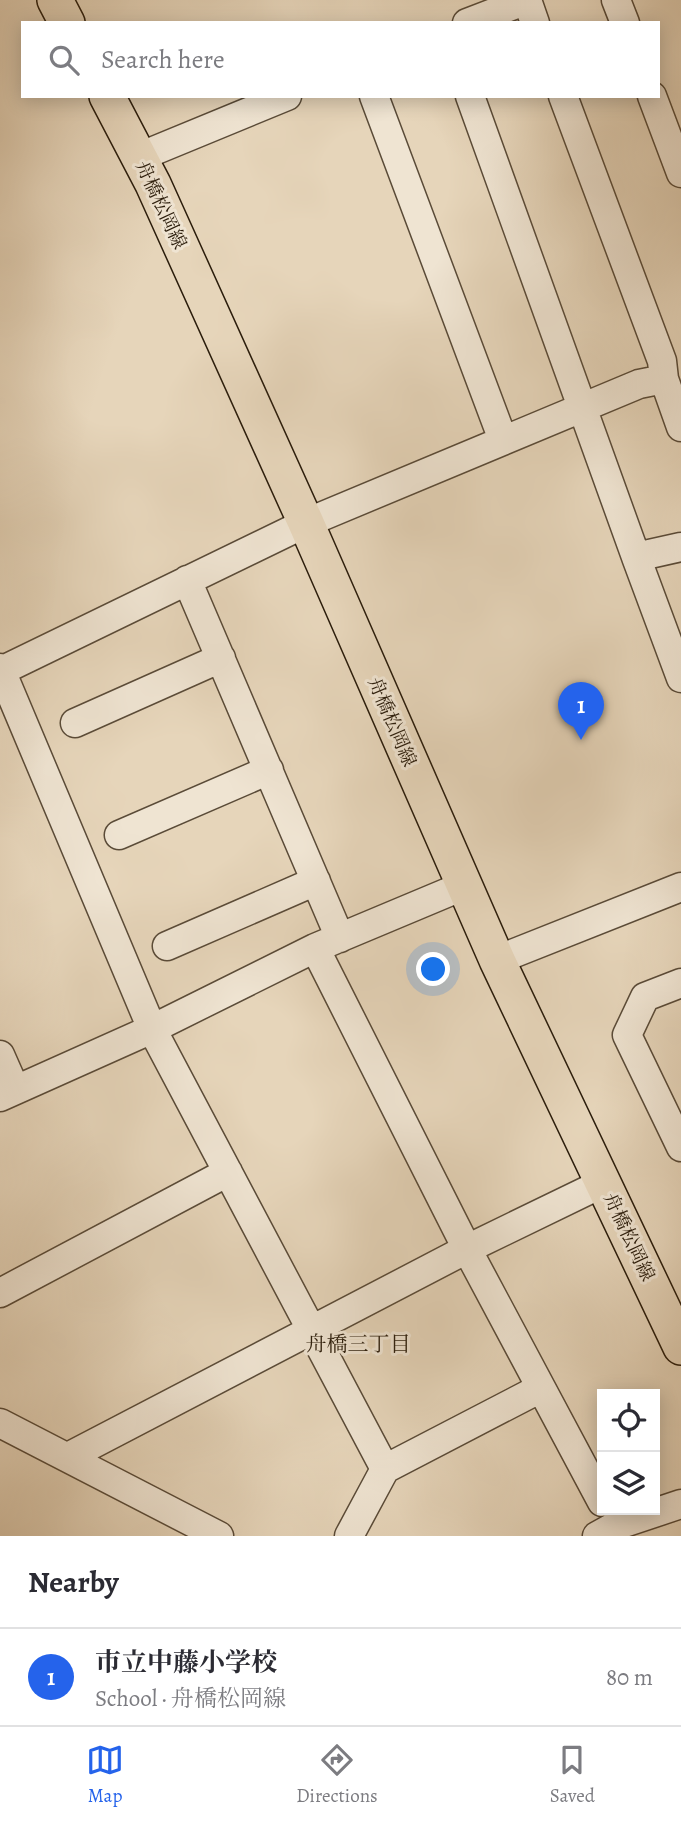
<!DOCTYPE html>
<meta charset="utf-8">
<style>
:root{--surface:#fff;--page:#f2f2f3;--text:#2b2b33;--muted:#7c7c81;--line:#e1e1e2;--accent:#2563eb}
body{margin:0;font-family:Alegreya,"Noto Serif JP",serif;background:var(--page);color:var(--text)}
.controls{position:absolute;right:21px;bottom:21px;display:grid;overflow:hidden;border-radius:0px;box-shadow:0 4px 18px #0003}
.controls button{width:63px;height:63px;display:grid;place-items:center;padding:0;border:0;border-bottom:2px solid var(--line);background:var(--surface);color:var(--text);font:35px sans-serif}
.you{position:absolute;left:434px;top:970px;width:24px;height:24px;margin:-18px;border:5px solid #fff;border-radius:50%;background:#1a73e8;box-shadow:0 0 0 10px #1a73e833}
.badge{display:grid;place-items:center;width:46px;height:46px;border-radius:50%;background:var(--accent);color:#fff;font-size:23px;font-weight:700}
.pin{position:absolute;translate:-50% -58px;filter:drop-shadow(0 2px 4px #0008)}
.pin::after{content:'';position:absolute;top:37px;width:24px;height:21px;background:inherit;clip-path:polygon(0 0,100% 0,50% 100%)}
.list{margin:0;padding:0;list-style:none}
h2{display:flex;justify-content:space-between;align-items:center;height:91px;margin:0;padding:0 28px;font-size:30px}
h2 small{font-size:23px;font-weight:400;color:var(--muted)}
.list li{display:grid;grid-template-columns:46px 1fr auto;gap:21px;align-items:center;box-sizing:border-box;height:98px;padding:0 28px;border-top:2px solid var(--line)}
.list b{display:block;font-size:26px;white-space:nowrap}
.list p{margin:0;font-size:23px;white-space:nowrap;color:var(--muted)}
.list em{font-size:23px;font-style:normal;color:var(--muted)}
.icon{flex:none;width:38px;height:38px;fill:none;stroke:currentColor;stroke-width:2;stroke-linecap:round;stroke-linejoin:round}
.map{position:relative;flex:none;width:681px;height:1536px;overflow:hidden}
.search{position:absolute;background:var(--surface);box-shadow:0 4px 18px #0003;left:21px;right:21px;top:21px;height:77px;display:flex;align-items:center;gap:18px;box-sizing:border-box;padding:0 24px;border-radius:0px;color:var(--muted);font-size:26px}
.sheet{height:189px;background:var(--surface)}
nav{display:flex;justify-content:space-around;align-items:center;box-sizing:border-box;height:98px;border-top:2px solid var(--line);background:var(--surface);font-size:19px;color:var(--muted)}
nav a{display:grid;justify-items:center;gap:4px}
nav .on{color:var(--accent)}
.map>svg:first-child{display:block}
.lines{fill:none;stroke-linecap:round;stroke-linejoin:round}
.minor-casing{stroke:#5a4b38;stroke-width:31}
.major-casing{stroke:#2b1d0c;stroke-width:38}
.minor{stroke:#efe4d2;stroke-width:28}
.major{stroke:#e6d5ba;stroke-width:35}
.labels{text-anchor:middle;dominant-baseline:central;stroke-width:6;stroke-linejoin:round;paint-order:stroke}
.street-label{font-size:19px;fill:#2b1d0c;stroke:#efe4d2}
.neighbourhood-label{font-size:21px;fill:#2b1d0c;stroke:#efe4d2}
</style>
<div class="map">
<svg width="681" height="1536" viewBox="0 0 681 1536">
<rect width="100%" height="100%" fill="#e6d5ba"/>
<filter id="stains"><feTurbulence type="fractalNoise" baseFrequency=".00286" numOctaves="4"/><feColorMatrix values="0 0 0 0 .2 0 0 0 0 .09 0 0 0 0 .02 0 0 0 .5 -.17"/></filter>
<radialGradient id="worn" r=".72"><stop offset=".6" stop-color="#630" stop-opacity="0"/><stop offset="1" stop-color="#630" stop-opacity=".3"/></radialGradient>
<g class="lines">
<!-- minor casing -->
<g class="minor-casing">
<path id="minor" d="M616,0l9,23
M467,23l60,-23 8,23
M374,96l129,344
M470,96l166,461 45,-10
M563,96l99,265 2,18
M652,96l29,77
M139,157l148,-61
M636,557l45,121
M187,580l153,358
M0,668l152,361 233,440
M1,671l305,-148 333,-139 25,-5 17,48
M75,723l146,-65
M119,835l150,-65
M167,946l149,-65
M315,948l152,301 135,253
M497,960l184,-73
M681,983l-36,14 -18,38 54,112
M0,1055l15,34
M0,1097l152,-68 163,-81 148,-62
M0,1293l228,-121
M0,1423l219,113
M68,1457l399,-208 136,-66
M349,1536l36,-67 156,-81
M597,1536l18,-10 66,-22"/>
</g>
<!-- major casing -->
<g class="major-casing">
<path id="major" d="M55,0l12,23
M107,96l46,88 153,339 191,437 184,387"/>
</g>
<!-- minor -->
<use href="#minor" class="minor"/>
<!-- major -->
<use href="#major" class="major"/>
</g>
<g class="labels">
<!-- street labels -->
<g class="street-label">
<text transform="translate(161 205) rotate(65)">舟橋松岡線</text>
<text transform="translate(392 722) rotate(67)">舟橋松岡線</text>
<text transform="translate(629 1237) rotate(65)">舟橋松岡線</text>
</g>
<!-- neighbourhood labels -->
<g class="neighbourhood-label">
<text x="358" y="1344">舟橋三丁目</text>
</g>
</g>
<rect width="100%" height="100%" filter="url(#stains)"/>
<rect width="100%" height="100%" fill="url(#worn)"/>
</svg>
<div class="controls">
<button><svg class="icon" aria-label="locate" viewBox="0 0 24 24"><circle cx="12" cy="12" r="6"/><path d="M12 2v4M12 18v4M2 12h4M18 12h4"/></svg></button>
<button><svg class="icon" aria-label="layers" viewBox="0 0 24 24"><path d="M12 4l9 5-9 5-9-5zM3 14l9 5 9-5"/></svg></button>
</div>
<div class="you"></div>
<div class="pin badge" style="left:581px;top:740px">1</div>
<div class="search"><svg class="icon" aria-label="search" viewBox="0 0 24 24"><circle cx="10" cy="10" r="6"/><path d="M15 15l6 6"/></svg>Search here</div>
</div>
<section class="sheet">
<h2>Nearby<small></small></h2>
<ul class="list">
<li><span class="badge">1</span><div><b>市立中藤小学校</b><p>School · 舟橋松岡線</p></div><em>80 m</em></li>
</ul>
</section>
<nav>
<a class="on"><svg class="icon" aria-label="map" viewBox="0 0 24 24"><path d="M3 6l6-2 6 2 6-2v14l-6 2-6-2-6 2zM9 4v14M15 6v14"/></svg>Map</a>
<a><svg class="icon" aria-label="directions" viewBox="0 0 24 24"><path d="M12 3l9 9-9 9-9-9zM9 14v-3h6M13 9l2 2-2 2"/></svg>Directions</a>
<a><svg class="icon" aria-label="saved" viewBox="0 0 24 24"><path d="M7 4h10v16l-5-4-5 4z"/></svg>Saved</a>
</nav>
